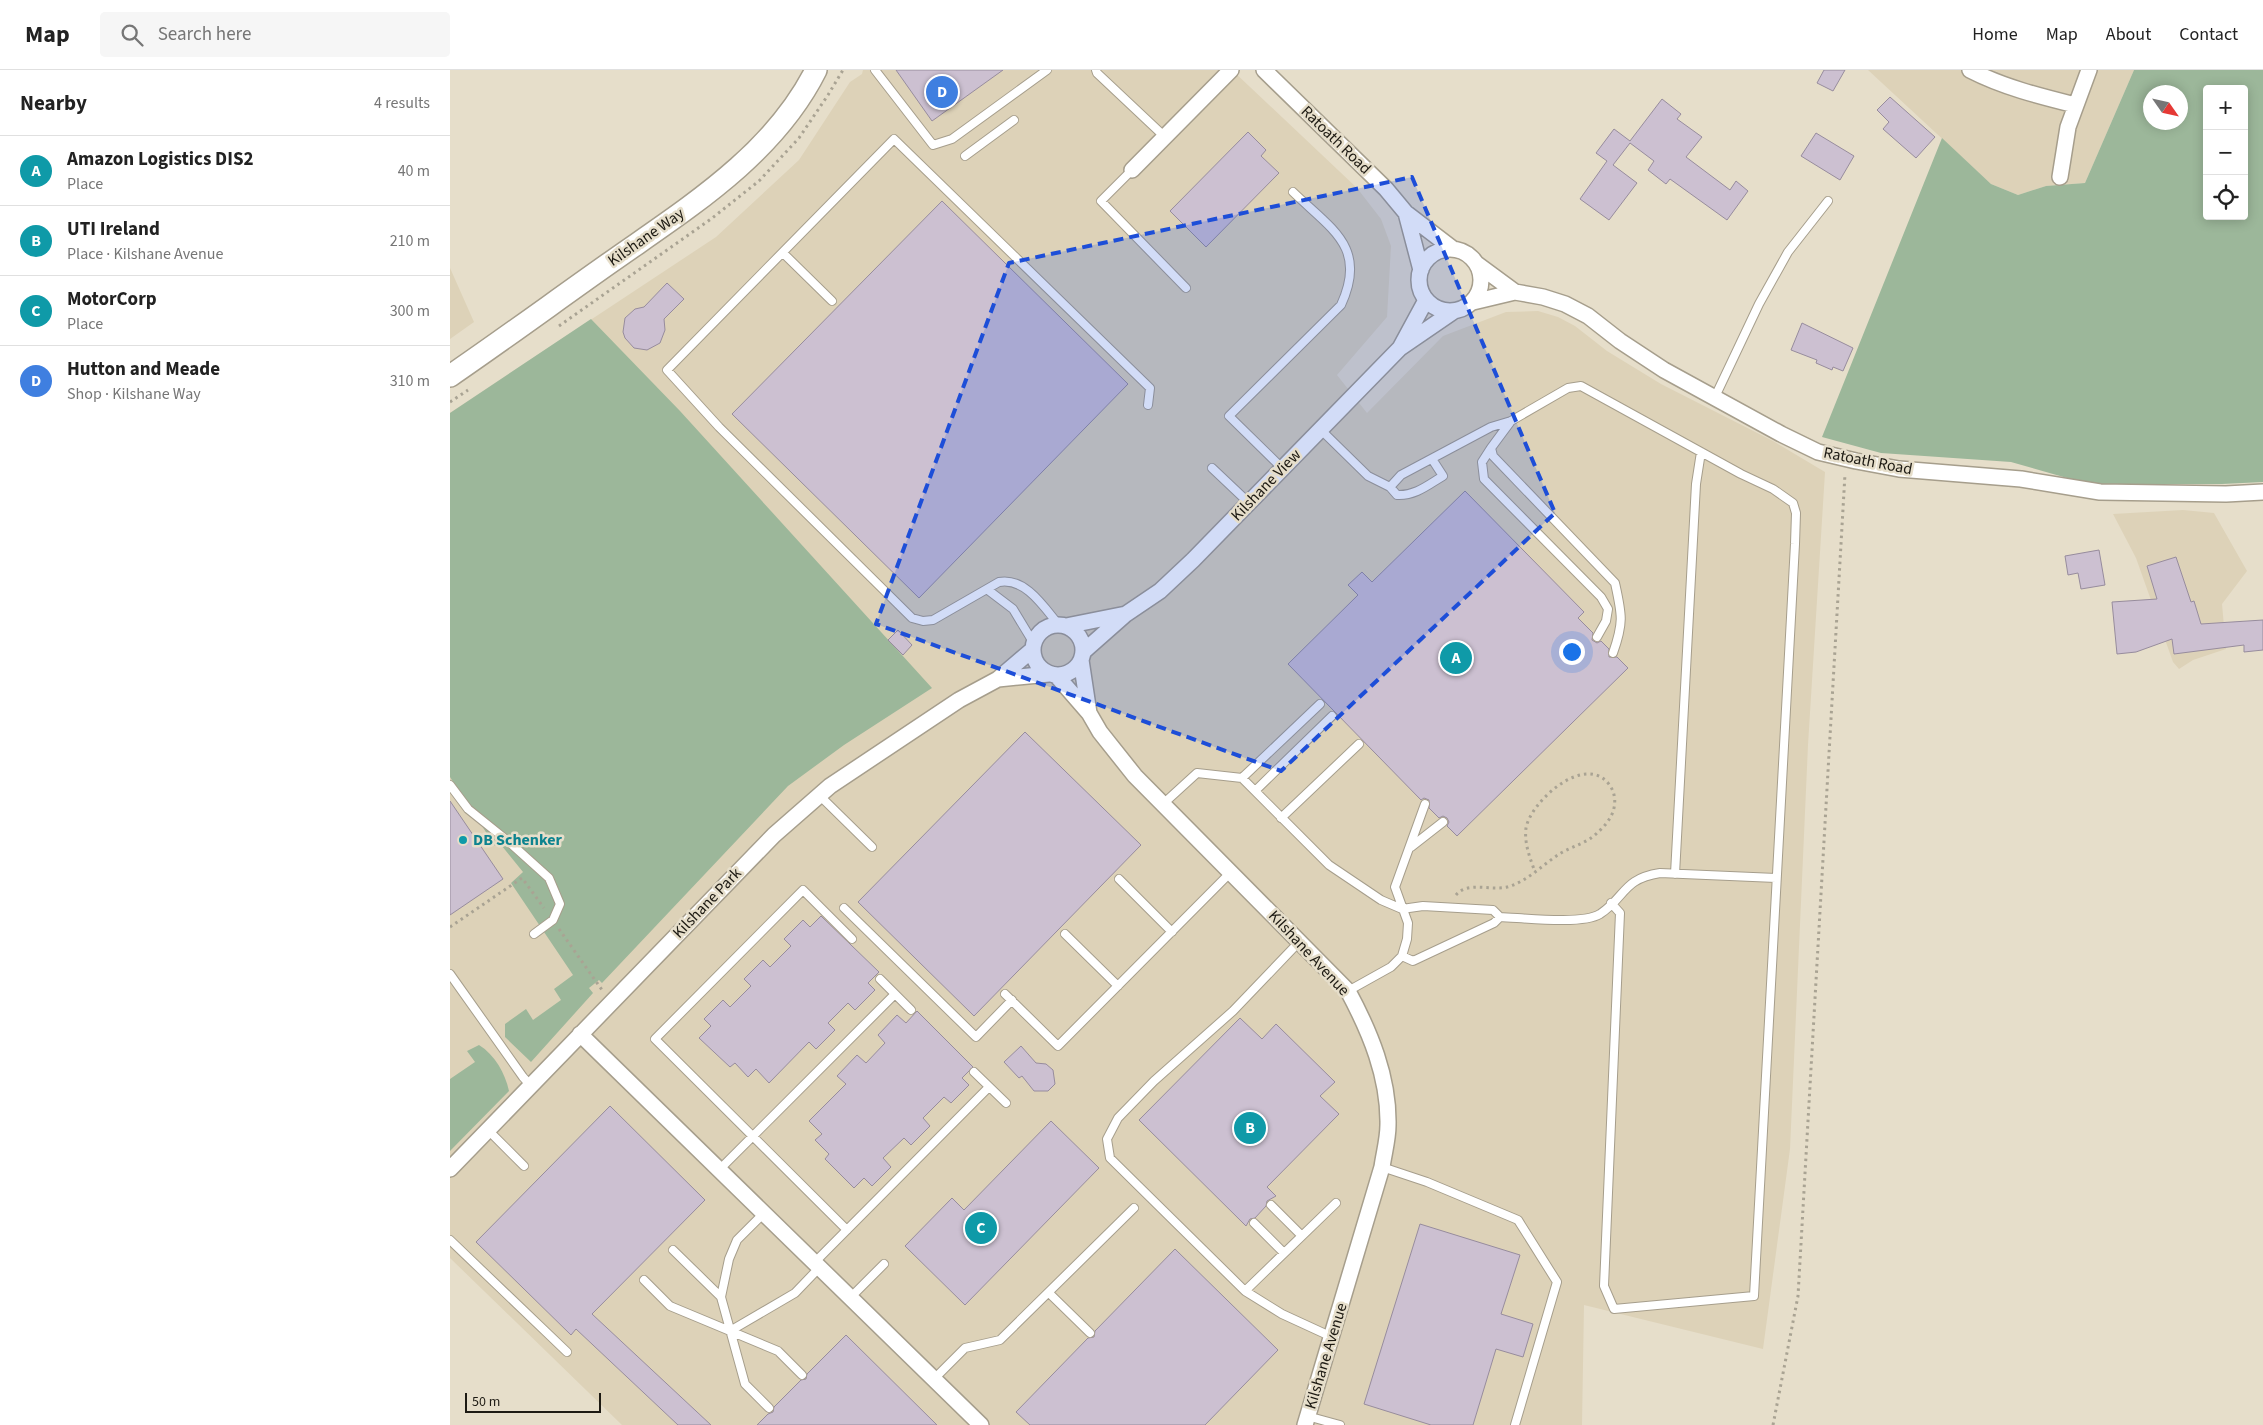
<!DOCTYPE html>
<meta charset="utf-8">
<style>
:root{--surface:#fff;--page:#f6f6f6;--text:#222;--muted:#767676;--line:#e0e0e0;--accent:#7c3aed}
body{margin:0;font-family:"Source Sans 3",sans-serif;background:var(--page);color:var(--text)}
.controls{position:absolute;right:15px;top:15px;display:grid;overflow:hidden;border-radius:5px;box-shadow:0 2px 12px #0003}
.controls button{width:45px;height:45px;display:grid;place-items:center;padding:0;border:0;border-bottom:1px solid var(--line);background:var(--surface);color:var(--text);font:25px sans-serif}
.compass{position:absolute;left:1693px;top:15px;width:45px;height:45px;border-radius:50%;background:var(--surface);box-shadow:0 2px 12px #0003;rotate:124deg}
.scale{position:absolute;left:15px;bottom:12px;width:136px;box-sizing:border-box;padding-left:5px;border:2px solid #1d1a13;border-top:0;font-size:14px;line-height:18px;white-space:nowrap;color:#1d1a13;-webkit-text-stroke:4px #e6deca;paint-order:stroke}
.you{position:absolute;left:1121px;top:581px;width:18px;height:18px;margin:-12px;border:4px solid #fff;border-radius:50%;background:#1a73e8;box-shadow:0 0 0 8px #1a73e833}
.badge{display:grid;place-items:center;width:32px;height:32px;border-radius:50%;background:var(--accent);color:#fff;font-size:16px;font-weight:700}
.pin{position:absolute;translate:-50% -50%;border:2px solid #fff;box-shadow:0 1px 5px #0006}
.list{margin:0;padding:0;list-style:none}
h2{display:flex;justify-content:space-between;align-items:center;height:65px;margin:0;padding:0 20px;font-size:21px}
h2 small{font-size:16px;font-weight:400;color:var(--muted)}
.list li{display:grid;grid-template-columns:32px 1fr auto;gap:15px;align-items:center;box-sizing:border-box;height:70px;padding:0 20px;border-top:1px solid var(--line)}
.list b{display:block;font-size:19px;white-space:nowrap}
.list p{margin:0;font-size:16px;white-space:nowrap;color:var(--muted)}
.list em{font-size:16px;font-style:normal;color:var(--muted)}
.icon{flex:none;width:28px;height:28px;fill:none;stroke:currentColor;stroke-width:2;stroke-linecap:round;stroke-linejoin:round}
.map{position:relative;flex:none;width:1813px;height:1355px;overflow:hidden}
header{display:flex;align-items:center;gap:30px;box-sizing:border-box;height:70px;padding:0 25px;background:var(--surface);border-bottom:1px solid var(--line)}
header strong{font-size:24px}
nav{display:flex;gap:28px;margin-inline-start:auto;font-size:18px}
.search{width:350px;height:45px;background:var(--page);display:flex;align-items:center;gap:12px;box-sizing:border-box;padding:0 18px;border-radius:5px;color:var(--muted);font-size:19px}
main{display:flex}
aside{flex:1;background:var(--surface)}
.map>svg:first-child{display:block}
.built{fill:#ddd2b8}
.green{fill:#9cb79a;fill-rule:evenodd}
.building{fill:#ccc0d1;stroke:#978c9d}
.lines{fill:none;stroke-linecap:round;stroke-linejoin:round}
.lane-casing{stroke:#a69e8c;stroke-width:10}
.street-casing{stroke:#a69e8c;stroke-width:18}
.secondary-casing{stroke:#a69e8c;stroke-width:24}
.path{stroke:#a9a393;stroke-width:3;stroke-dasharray:2.5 4;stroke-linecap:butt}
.lane{stroke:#fff;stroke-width:8}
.street{stroke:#fff;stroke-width:15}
.secondary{stroke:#fff;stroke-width:21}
.marked{fill:#1d4ed8;fill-opacity:0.2;stroke:#1d4ed8;stroke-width:4;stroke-dasharray:10 6;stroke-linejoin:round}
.culture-dot{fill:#0f9aa8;stroke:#e6deca;stroke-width:2}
.labels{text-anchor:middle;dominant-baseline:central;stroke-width:5;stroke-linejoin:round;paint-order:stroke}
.street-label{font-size:16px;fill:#1d1a13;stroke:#e6deca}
.culture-label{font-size:16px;font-weight:bold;fill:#0d838f;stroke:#e6deca;text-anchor:start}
</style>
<header>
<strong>Map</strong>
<div class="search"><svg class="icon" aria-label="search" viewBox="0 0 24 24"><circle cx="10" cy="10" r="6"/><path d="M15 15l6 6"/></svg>Search here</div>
<nav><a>Home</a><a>Map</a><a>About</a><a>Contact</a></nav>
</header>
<main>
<aside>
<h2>Nearby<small>4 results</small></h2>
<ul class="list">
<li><span class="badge" style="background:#0f9aa8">A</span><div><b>Amazon Logistics DIS2</b><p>Place</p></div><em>40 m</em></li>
<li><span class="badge" style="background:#0f9aa8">B</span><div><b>UTI Ireland</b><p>Place · Kilshane Avenue</p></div><em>210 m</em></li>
<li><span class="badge" style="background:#0f9aa8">C</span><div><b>MotorCorp</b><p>Place</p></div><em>300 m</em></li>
<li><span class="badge" style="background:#3f7fe0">D</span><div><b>Hutton and Meade</b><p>Shop · Kilshane Way</p></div><em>310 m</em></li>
</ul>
</aside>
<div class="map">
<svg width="1813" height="1355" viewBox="0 0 1813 1355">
<rect width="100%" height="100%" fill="#e6deca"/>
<!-- built -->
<path class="built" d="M413,0h369l125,118 24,31 10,27 -4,71 -50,58 30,38 76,-77 63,-24 32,-1 20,6 17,9 32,25 54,33 112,57 52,31 -17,273 -18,404 -27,200 -179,-44 -2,120h-960l-172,-167v-845l266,-176 83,-77 51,-78 12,-8z
M1418,0h266l-49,113 -39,3 -28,9 -27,-11z
M0,198l24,54 -24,17z
M1733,440l31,3 33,58 -25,33 4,45 -33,11 -14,9 -6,-7 -37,-104 -23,-44z"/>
<!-- green -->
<path class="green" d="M1684,0h129v412l-41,2h-134l-77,-22 -130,-9 -59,-16 120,-299 49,46 27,11 28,-9 39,-3zM1757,19h37v127h-37zM1700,22h30v30h-30z
M141,249l89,92 252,277 -88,57 -56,41 -186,197 -3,-3 -10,8 4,5 -62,69 -26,-25v-13l21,-15 7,11 28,-20 -7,-11 19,-14 -62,-92 12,-11 -21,-26h-7l-45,-69v-364z
M29,975c16,10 26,28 30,46l-59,60v-72l25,-17 -8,-11z"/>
<!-- building -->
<path class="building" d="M446,0h107l-71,51z
M1374,0h21l-12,21 -16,-8z
M1440,27l45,40 -19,21 -33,-29 6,-7 -12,-12z
M1212,29l19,15 -4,5 25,18 -16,20 44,33 6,-9 12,10 -21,29 -57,-41 -4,5 -18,-14 6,-9 -24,-18 -17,22 24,18 -28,37 -29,-21 27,-38 -11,-8 18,-24 16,12z
M798,62l18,18 -5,6 18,17 -73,74 -36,-36z
M1366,63l38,23 -14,24 -39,-24z
M492,131l186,183 -209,214 -187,-184z
M217,213l17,16 -20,20 1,11 -5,13 -13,7 -13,-2 -9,-10 -2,-6 2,-14 10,-9 9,-2z
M1352,253l51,25 -10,23 -10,-4 -1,3 -16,-7 1,-3 -26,-10z
M1015,421l119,121 -6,6 15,15 -1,7 5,3 4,-2 8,8v8h8l11,11 -171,168 -10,-10 2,-4 -2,-4 -4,-2 -4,2 -10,-10v-8l-5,-2 -3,2 -133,-136 70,-69 -10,-10 14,-13 10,10z
M1649,480l6,35 -24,4 -3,-16 -10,2 -3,-19z
M1726,487l15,45 3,-1 7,23 62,-4v30l-19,2v-7l-70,9 -2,-15 -36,13 -19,2 -5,-52 45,-3 -10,-33z
M448,560l14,15 -9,10 -15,-15z
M575,662l116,113 -167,171 -116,-114z
M0,731l53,78 -53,36z
M371,846l58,56 -11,11 7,7 -20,20 -7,-7 -20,20 7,7 -19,19 -7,-7 -40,41 -13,-14 -8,8 -13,-14 -5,4 -31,-29 12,-12 -7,-7 19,-19 7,7 21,-21 -7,-7 19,-19 7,7 21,-21 -7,-7 19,-19 7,7z
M467,941l56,56 -11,11 7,7 -18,18 -7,-6 -21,21 7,8 -19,19 -7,-7 -21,20 8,9 -19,19 -8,-8 -10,10 -29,-29 4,-5 -14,-14 7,-6 -13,-13 37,-37 -9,-8 20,-21 9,8 19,-20 -7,-8 19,-20 9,8z
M790,948l22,21 14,-15 59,58 -15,14 19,18 -72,73 9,9 -9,5 -1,5 -11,12 -5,1 -4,7 -107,-106z
M571,976l15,17 10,1 7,6 2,14 -7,7h-14l-12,-15 -3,2 -15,-16z
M160,1036l95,94 -113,114 119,111h-33l-102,-96 -5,6 -95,-93z
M601,1051l48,47 -134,137 -60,-59 47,-48 12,12z
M970,1154l100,31 -19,59 32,10 -10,33 -27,-8 -23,76h-42l-67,-21z
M725,1179l103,101 -73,75h-175l-14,-13 72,-74 6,-1 1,-6z
M396,1265l91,90h-180l11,-11 5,-2 1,-5 27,-27 5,-1 1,-5z"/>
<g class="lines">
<!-- lane casing -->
<g class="lane-casing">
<path id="lane" d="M425,0l58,75 19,-6 95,-69
M646,0l1,3 68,64
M515,86l49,-36
M682,100l-31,31 85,87
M333,183l49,48
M1264,329l45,-95 29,-52 40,-51
M1061,351l-20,27 2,8 122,127c7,32 9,39 -2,70
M870,359l48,47 22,11 7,8c18,1 31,-10 46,-19l-11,-17
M1041,378l-9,14 2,17 117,118 7,12 -2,12 -9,16
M762,398l37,35
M832,398l-53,-52 112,-111c27,-58 -10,-76 -48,-113
M940,417l11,-12 90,-48 20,-6 57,-33 13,-2 160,88 32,15 20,14 3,10 -1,31 -41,752 -140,13 -10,-23 16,-373 -9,-10
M538,520l25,19 20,33
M608,554c-14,-17 -33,-47 -59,-42l-66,38 -10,1 -11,-3 -193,-191 -52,-57 227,-231 256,249 -2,17
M792,708l78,-74
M0,715l18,24 41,33 40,36 11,26 -7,16 -19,14
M805,721l77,-75
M369,725l53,52
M713,734l34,-31 45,5 87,87 52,35 21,9 21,-3 70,4 7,7c24,1 82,8 100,-3 26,-17 22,-35 60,-41l116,5
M831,748l78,-74
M961,777l32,-25
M1225,804l21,-390 5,-32
M669,809l53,53
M394,838l132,129 36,-37
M615,864l53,52
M850,871l-67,70 -79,70 -36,37 -11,21 3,19 135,133 37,23 50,23
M952,886l11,5 81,-38 6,-6
M0,904l73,103 8,9
M430,909l31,31
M898,921l43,-24 11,-11 5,-17 1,-16 -13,-36 30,-83
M555,924l53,52 173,-174
M524,1002l32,31
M38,1060l36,36
M932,1097l45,15 91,38 39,62 -42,143
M269,1100l176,-176
M821,1135l31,31
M804,1153l30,30
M397,1160l-192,-191 148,-149 49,49
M0,1170l117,112
M223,1180l48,47 24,87 24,24
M364,1193l175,-176
M194,1210l26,26 108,45 24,24
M795,1221l91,-88
M599,1223l41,40
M271,1227l8,-38 8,-19 27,-27
M400,1228l34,-34
M280,1261l65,-38 24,-25
M484,1309l31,-31 35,-8 134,-132
M857,1346l33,9"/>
</g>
<!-- street casing -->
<g class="street-casing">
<path id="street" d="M814,0l122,119 20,24
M1520,0c33,17 69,26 105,35
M682,100l99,-100
M1610,107l8,-50 21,-57
M969 210a31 31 0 1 1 62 0a31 31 0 1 1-62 0Z
M971,200l-15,-57 47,36
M1065,222l28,5 22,7 23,12 32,25 44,29 117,64 37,18 38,9 43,8 122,10 79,13 126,2 37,-2
M976,230l-26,48 54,-37
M1023,232l42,-10 -38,-28
M676,544l34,-23 33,-31 207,-212
M583 580a25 25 0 1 1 50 0a25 25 0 1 1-50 0Z
M616,556l60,-12 -43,38
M582,580l-34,29 51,-5
M606,605l33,38 -8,-53
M639,643l11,19 35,44 213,215c22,41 41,86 40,134 0,14 -4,28 -6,42l-77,258
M130,964l401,391
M0,1099l324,-334 56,-49 129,-86 39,-21"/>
</g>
<!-- secondary casing -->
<g class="secondary-casing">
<path id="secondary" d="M0,306c54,-37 107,-76 161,-114 75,-53 162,-106 205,-192"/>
</g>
<!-- path -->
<path class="path" d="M109,256l152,-107 48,-38 40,-43 29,-43 15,-25
M0,332l18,-12
M1006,825c11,-14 35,-4 51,-8 20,-5 36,-23 54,-34 12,-7 26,-10 36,-20 7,-6 15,-15 17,-25 2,-9 0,-18 -6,-25 -24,-29 -77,18 -82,45 -2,15 4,30 9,44
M0,857l72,-49 22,30
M109,859l43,61
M1323,1355l25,-129 47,-822"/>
<!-- lane -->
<use href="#lane" class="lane"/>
<!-- street -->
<use href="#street" class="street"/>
<!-- secondary -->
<use href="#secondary" class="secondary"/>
</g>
<!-- marked area -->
<path class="marked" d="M962,107l143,336 -274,258 -405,-147 133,-361z"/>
<!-- markers -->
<circle class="culture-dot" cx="13" cy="770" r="5"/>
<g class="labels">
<!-- street labels -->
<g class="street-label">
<text transform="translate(886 70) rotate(44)">Ratoath Road</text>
<text transform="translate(196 167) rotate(-35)">Kilshane Way</text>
<text transform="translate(1418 391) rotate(11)">Ratoath Road</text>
<text transform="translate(816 415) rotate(-46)">Kilshane View</text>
<text transform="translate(257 833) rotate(-46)">Kilshane Park</text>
<text transform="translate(859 883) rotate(47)">Kilshane Avenue</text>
<text transform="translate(876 1286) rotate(-73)">Kilshane Avenue</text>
</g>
<!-- culture labels -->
<g class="culture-label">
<text x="23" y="770">DB Schenker</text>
</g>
</g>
</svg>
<div class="controls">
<button>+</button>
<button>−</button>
<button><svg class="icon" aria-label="locate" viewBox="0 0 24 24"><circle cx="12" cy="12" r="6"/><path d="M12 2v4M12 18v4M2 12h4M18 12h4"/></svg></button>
</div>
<svg class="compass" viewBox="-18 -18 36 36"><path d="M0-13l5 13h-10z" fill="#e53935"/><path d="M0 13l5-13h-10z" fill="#767676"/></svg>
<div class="scale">50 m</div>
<div class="you"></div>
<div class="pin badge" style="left:1006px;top:588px;background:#0f9aa8">A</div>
<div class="pin badge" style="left:800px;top:1058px;background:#0f9aa8">B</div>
<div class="pin badge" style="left:531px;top:1158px;background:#0f9aa8">C</div>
<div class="pin badge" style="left:492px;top:22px;background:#3f7fe0">D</div>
</div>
</main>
